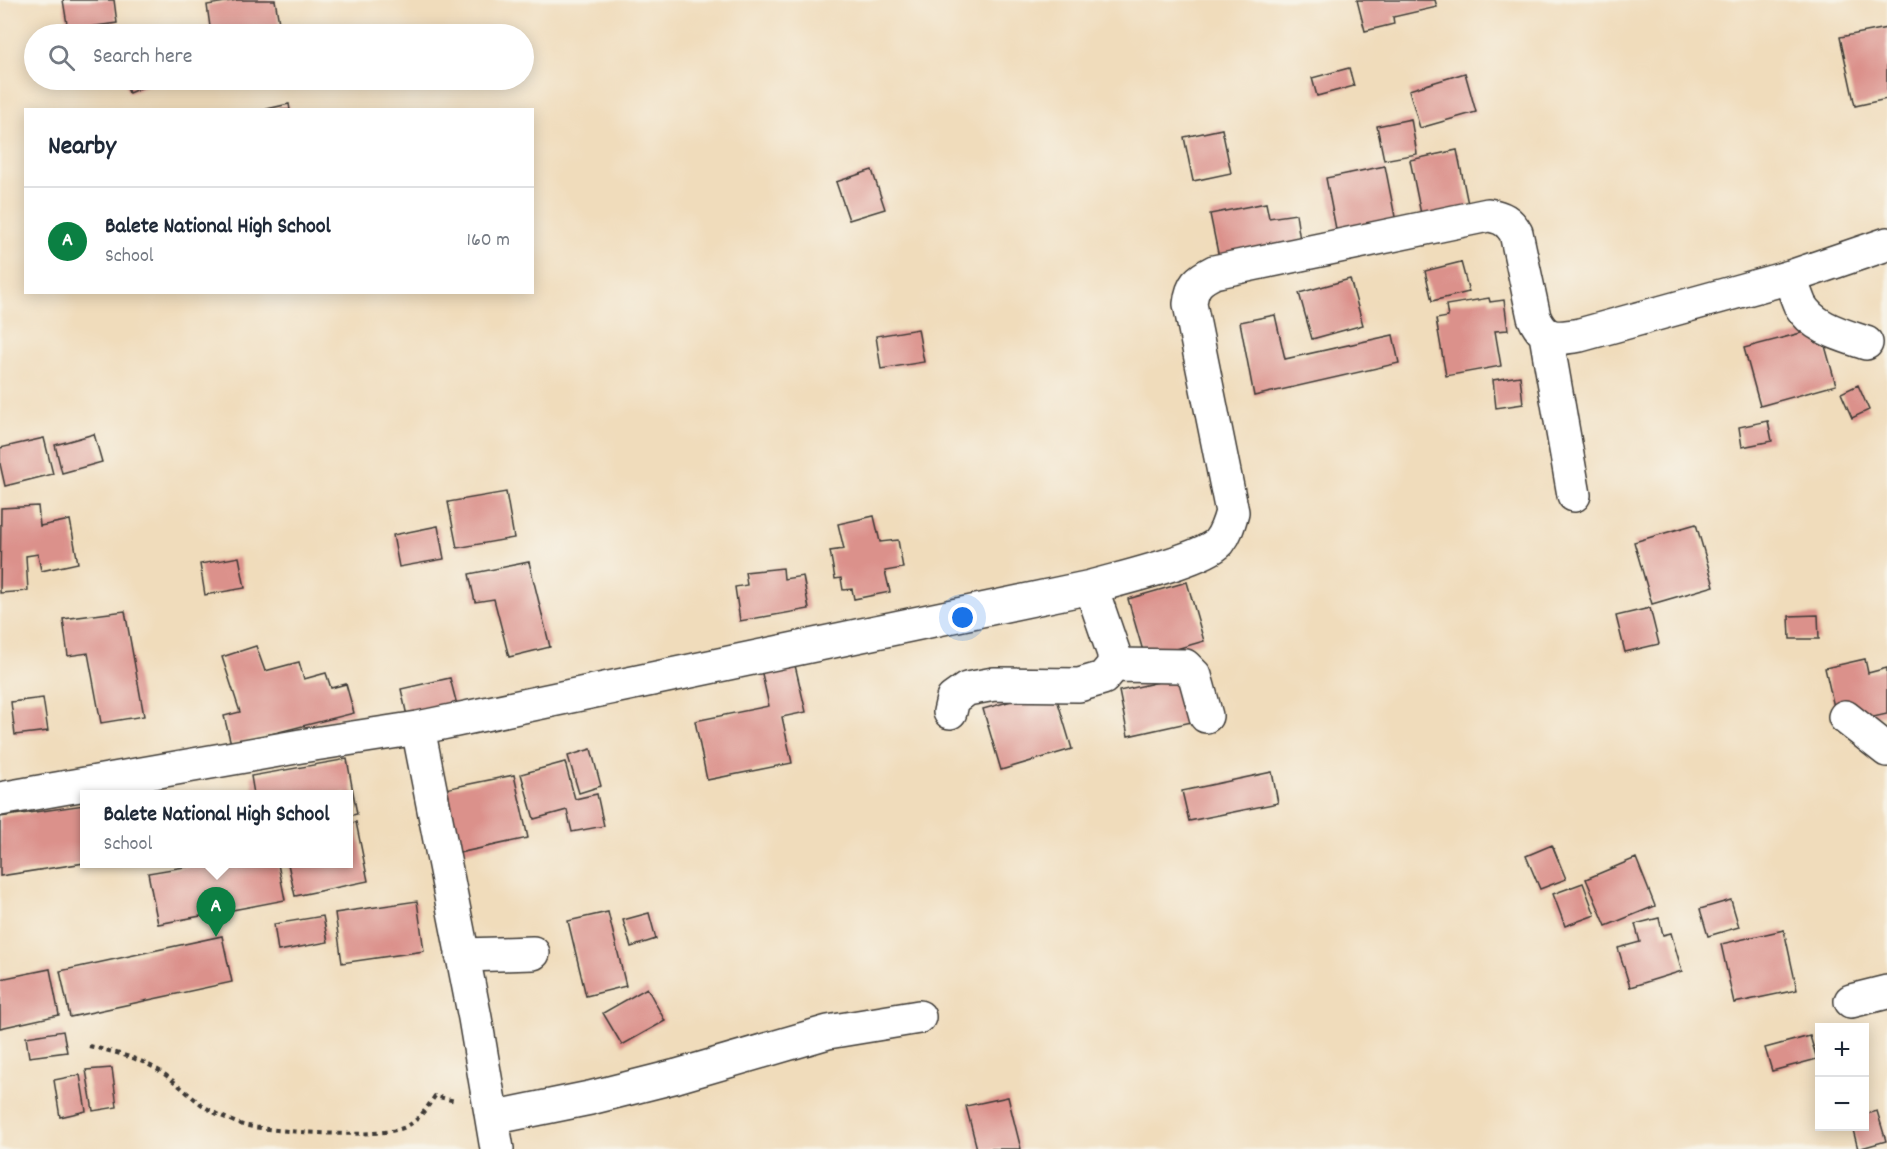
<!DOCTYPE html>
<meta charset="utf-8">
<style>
:root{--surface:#fff;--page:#f6f6f7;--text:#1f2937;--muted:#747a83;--line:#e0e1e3;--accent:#0b8043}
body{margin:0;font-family:Dekko,sans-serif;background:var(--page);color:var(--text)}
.controls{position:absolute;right:18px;bottom:18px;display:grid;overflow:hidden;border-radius:0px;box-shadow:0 3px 15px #0003}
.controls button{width:54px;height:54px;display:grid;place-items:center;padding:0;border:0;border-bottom:2px solid var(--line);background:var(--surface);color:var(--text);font:30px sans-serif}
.you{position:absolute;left:963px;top:618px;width:21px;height:21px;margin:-15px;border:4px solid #fff;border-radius:50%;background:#1a73e8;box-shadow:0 0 0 9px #1a73e833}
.badge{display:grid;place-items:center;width:39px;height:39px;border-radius:50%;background:var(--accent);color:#fff;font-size:20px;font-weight:700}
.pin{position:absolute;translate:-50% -50px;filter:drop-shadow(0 2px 3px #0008)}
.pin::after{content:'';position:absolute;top:32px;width:21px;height:18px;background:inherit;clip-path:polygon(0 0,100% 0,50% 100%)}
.popup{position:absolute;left:80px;top:790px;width:273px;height:78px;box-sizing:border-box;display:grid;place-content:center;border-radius:0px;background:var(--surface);filter:drop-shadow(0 2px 4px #0005);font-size:20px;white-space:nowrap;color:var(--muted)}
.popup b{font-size:22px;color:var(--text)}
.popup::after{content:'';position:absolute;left:50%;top:100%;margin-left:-12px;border:12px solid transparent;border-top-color:var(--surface)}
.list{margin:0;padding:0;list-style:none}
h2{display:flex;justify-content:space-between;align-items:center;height:78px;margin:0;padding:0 24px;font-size:26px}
h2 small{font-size:20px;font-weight:400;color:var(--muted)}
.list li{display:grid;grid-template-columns:39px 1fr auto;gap:18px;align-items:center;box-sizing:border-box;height:108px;padding:0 24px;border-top:2px solid var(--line)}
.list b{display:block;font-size:22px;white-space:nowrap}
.list p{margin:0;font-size:20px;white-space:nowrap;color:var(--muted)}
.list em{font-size:20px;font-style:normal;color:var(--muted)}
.icon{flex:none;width:33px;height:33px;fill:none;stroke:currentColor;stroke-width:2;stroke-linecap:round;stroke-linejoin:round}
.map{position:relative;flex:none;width:1887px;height:1149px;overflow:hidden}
.search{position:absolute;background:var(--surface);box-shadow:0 3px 15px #0003;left:24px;top:24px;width:510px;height:66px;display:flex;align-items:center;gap:15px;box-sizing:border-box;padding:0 21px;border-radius:33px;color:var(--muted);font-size:22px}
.panel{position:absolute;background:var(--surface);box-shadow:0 3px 15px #0003;left:24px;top:108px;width:510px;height:186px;border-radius:0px}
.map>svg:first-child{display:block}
.building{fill:#db918b}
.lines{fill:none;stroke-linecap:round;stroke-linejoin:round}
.minor-casing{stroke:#3c3934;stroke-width:36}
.path{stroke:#3c3934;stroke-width:4;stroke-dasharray:4.5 4.5;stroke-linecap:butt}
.minor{stroke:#fff;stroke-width:33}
</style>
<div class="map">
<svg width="1887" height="1149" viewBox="0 0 1887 1149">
<rect width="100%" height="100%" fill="#f7f3e8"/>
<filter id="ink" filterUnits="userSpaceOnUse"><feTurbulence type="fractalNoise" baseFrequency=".0167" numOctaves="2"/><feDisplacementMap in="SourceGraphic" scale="12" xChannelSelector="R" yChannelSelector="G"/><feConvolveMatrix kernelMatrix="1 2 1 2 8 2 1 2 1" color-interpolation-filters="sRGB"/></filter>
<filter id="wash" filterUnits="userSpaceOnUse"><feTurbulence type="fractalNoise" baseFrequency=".008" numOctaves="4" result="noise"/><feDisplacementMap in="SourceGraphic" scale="24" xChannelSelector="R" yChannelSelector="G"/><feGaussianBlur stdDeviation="1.35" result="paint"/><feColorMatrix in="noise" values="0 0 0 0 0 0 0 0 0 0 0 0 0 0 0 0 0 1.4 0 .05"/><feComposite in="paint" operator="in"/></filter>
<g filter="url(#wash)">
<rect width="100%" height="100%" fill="#f0dcbb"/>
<g id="blocks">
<!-- building -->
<path class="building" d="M63,0h51l3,23 -49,7z
M237,0h38l6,34h-70l-4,-29z
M1357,0h78l2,7 -44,10 1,7 -29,7z
M1887,28v71l-32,7 -15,-69z
M1349,68l5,18 -37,10 -5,-18z
M1465,73l11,39 -56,16 -11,-38z
M124,80h27l1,3 -23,10z
M289,104l1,6h-22l-1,-1z
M1411,119l6,35 -33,6 -7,-34z
M1222,129l9,44 -38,8 -9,-44z
M1457,150l12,59 -47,10 -12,-59z
M1385,166l11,56 -59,12 -11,-56z
M872,170l13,39 -36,11 -13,-38z
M1266,203l3,15 27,-4 5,33 -82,11 -9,-44z
M1461,262l8,30 -37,9 -7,-30z
M1350,279l13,46 -51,14 -13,-46z
M1489,298l1,4 14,-2 4,30 -13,1 6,35 -55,10 -10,-57 12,-2 -2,-12z
M1275,315l10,44 108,-24 6,28 -145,33 -14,-74z
M1820,328l16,57 -76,21 -16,-58z
M918,329l6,33 -43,7 -5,-33z
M1520,376l3,28 -27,4 -3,-28z
M1858,385l11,25 -17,8 -11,-25z
M1768,421l4,20 -30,6 -3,-20z
M94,434l8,28 -40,11 -7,-28z
M44,438l9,36 -48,12 -5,-22v-16z
M506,492l8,46 -57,10 -9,-46z
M38,506l2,20 30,-6 8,43 -37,8 -3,-17 -12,2 2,35 -28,2 1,-85z
M874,516l6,26 18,-2 5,28 -18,3 5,21 -36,7 -2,-10 -9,1 -2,-12 -6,1 -5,-28 14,-2 -6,-25z
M1696,524l18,62 -62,18 -18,-62z
M438,526l6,33 -45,8 -6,-32z
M239,557l6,31 -40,7 -5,-31z
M529,562l21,85 -41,10 -15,-58 -19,3 -6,-28z
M783,568l1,11 19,-3 6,33 -69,12 -5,-34 12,-2 -2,-13z
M1187,582l17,59 -59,17 -17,-59z
M1650,608l9,36 -34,8 -9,-36z
M125,611l19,105 -43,7 -13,-70 -20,3 -5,-37z
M1818,615l1,24h-29l-1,-23z
M256,646l9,25 34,-9 5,17 22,-6 5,15 15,-4 8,29 -123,31 -7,-28 16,-4 -18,-55z
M1865,659l3,14 19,-5v46l-31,7 -22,-14 -9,-39z
M794,661l12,51 -24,5 10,46 -85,17 -12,-59 74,-15 -8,-37z
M1186,676l10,45 -68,15 -9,-45z
M450,678l7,27 -50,11 -6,-27z
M1054,689l18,60 -71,21 -18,-61z
M43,698l5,33 -33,4 -4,-33z
M591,749l10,37 -22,7 -11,-37z
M347,759l10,55 -9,2v-22h-94l-3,-18z
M565,762l10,37 22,-5 7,32 -32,6 -5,-22 -33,9 -13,-45z
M1272,772l6,31 -89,18 -7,-30z
M514,775l14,63 -74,16 -14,-64z
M84,805v58l-84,13v-59z
M356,822l12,59 -73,15 -7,-32h60v-40z
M1552,845l14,34 -26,10 -14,-33z
M1636,858l19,48 -49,20 -20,-47z
M202,864h76l7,36 -127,24 -10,-51z
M1583,883l12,32 -30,11 -12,-32z
M1731,900l8,27 -31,9 -8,-27z
M417,901l7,50 -82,12 -7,-50z
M608,912l18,74 -40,10 -18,-75z
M649,913l7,26 -25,8 -8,-27z
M323,916l5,26 -50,9 -4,-27z
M1659,918l4,17 8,-2 11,38 -52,16 -12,-39 22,-6 -5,-18z
M1784,930l13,60 -63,13 -13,-59z
M222,936l10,46 -162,35 -10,-46z
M50,969l9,46 -59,13v-49z
M647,988l18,33 -43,24 -19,-32z
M63,1031l4,21 -38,5 -3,-20z
M1810,1036l7,23 -45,12 -7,-23z
M112,1068l5,39 -24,4 -7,-41z
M80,1075l6,36 -26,6 -6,-37z
M1008,1097l13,52h-44l-11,-43z
M1877,1111l9,30 -28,8 -6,-23h12v-11z"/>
</g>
</g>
<g filter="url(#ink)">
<use href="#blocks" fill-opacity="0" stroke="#3c3934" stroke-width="1.5"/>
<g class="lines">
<!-- minor casing -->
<g class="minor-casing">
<path id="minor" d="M1790,277c3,9 6,19 10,28 13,23 43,30 66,38
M1546,335l28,160
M1114,665l71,1 10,10 11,40
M950,712l3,-13 14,-10 27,-5 85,1 24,-7 11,-13v-11l-23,-67
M1845,717l42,33
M418,728l57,290 22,131
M0,799l301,-53 117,-18 673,-141c27,-8 111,-27 128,-45 7,-9 10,-19 13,-30l-42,-208c2,-19 8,-24 24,-32l274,-57c14,2 21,6 28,18l18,84c10,24 23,22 46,18l210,-58 97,-33
M462,955l71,-2
M1851,1001l36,-9
M492,1118l98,-20 87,-22 151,-44 91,-15"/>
</g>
<!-- path -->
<path class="path" d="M89,1046c24,6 48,11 69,24 21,13 37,33 59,44 9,4 20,10 30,12 33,6 126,13 156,2 15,-6 23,-19 32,-32l20,5"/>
<!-- minor -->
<use href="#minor" class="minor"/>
</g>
</g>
</svg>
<div class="controls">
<button>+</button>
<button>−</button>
</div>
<div class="you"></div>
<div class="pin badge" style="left:216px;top:937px">A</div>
<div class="popup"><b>Balete National High School</b>School</div>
<div class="search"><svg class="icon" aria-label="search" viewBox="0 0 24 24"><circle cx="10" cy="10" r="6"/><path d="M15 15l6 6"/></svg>Search here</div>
<section class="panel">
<h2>Nearby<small></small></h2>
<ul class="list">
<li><span class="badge">A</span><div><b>Balete National High School</b><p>School</p></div><em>160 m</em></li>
</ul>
</section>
</div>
